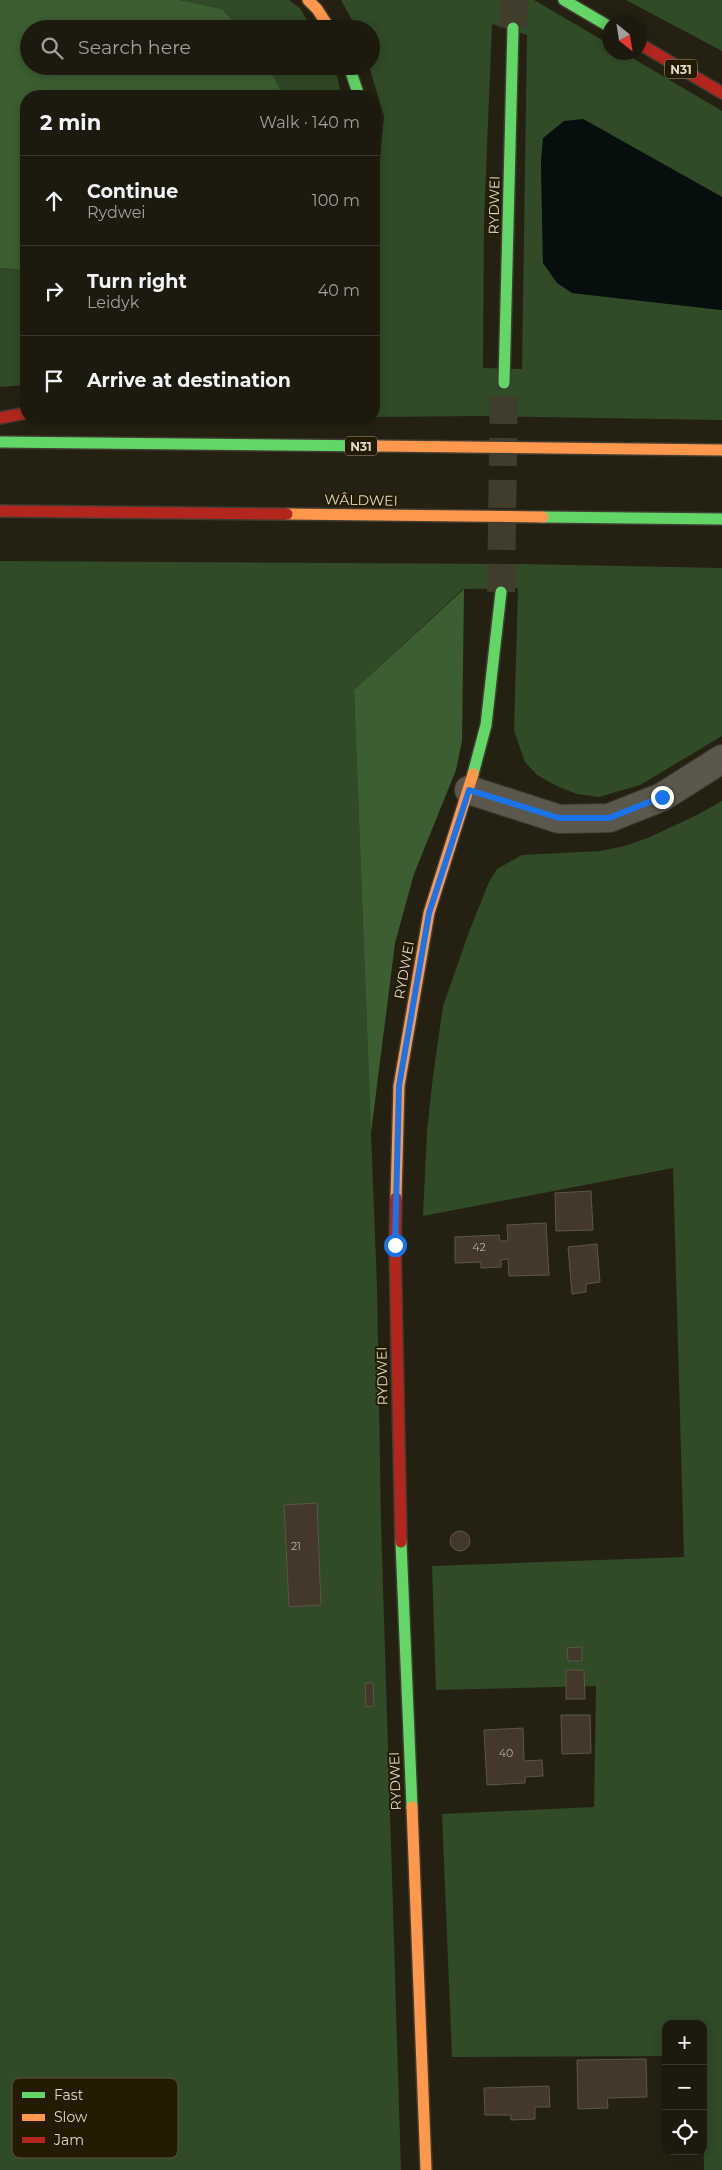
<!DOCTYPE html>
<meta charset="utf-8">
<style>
:root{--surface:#1c190e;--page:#252217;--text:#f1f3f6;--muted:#a0a09e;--line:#3a382e}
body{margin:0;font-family:Montserrat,sans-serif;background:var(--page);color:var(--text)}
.controls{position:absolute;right:15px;bottom:15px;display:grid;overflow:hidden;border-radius:10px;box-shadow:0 2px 12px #0003}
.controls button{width:45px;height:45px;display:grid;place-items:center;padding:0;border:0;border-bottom:1px solid var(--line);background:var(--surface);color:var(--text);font:25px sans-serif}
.compass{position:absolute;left:602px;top:15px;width:45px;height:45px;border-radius:50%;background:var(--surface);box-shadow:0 2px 12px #0003;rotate:150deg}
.stop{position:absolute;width:15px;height:15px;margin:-11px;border:4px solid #1a73e8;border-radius:50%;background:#fff}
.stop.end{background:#1a73e8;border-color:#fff;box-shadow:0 1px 5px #0008}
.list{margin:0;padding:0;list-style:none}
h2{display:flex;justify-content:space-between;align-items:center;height:65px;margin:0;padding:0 20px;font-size:21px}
h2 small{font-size:16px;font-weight:400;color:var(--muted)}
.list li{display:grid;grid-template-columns:32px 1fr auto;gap:15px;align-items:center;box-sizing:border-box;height:90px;padding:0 20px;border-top:1px solid var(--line)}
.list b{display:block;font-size:19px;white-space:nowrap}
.list p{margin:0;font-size:16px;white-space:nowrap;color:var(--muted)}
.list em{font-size:16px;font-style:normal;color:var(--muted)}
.icon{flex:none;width:28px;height:28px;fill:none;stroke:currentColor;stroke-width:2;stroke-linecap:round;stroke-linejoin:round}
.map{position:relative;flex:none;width:722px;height:2170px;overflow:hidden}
.search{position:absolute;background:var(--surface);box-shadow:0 2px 12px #0003;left:20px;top:20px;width:360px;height:55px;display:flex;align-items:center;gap:12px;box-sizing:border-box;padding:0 18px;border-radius:28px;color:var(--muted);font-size:19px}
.panel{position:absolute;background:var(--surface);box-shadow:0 2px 12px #0003;left:20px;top:90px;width:360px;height:335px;border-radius:20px}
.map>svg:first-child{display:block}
.green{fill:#314a28;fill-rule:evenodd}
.forest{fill:#3d5e32}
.water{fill:#060f0e}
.building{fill:#433829;stroke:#5c564b}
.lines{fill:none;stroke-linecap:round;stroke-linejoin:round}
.secondary-tunnel{stroke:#413d2d;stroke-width:28;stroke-dasharray:28 14;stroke-linecap:butt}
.street-casing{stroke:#403c32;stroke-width:30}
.fast-casing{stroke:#403c32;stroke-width:14}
.slow-casing{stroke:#403c32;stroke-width:14}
.jam-casing{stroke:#403c32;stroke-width:14}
.street{stroke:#5b574c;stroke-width:28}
.fast{stroke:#63d668;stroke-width:11}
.slow{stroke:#ff974d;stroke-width:11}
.jam{stroke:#b3261e;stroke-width:11}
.route{stroke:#1a73e8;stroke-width:6}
.labels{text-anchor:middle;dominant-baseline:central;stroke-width:4;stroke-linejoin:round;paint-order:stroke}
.number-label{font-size:11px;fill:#b7b1a1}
.shield{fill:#241b02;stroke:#a6a08d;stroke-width:1}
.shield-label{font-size:12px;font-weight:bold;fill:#ded9c9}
.street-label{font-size:14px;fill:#ded9c9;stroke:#241b02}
.key{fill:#241b02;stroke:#5c543e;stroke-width:1}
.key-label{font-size:14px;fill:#ded9c9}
</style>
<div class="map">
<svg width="722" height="2170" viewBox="0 0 722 2170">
<rect width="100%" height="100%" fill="#252112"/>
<!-- green -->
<path class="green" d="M180,0h109l11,8 12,21h-71l-19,-20z
M341,0h193l75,44 1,8 14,1 98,58v86l-139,-78 -39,19 -3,23 2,102 29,30 150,17v110l-241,-4 -107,1v-193l10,-108 -15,-50h2v-37h-14zM492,24l35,11 -5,334 -39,-1 1,-147z
M626,0h96v51z
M269,66h66l6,30h-58z
M0,268l26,2v115l-26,2z
M76,419h200l-211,3z
M0,561l521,3 201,4v168l-82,49 -41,12 -22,-3 -18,-7 -22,-12 -12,-13 -11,-31 4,-143 -55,1 -109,101 23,597 4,234 20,649h-401z
M722,801v1369h-18l-1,-146h-37v32l-214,1 -10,-243 152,-7 2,-121 -160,4 -4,-124 252,-9 -11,-389 -250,48 4,-85 6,-55 10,-70 26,-74 20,-50 8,-13 25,-14 78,-4 25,-5 25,-9 47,-22z"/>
<!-- forest -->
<path class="forest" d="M0,0h180l42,9 19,20h-212v37h240l14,30h-257v174l-26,-2z
M464,589l-2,152 -6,29 -42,104 -19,69 -24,190 -17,-443z"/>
<!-- water -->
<path class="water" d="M583,119l139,78v113l-150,-17 -15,-10 -14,-20 -2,-102 2,-23 21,-17z"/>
<!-- building -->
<path class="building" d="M591,1191l2,39 -37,1 -1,-38z
M546,1223l3,52 -40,1 -1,-17 -7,1v7l-20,1v-6l-26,1v-26l44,-2 1,6h8l-1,-16z
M597,1244l3,38 -14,2v8l-14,2 -4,-47z
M317,1503l4,102 -32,2 -5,-102z
M450 1541a10 10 0 1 1 20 0a10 10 0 1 1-20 0Z
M582,1647v14h-14l-1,-13z
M566,1670h18l1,29h-19z
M365,1683h8l1,23 -8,1z
M561,1715h29l1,38 -29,1z
M523,1728l1,33 18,-1 1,16 -18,1v6l-38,2 -3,-55z
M646,2059l1,38 -40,1 1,10 -30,1 -1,-49z
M549,2086l1,21h-15v12l-24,1v-5h-26l-1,-27z"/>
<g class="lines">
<!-- secondary-tunnel -->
<path class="secondary-tunnel" d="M513,28l1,-28
M501,592l3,-209"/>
<!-- street casing -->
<g class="street-casing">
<path id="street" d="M469,790l90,29 50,-1 53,-21 60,-38"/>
</g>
<!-- fast casing -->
<g class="fast-casing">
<path id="fast" d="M564,0l46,27
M349,66l10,30
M504,383l9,-355
M0,442l378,4
M543,517l179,2
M473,774l13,-49 15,-133
M401,1542l11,265"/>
</g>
<!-- slow casing -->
<g class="slow-casing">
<path id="slow" d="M308,0l9,9 13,20
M378,446l344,4
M287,514l256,3
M396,1198l3,-112 30,-173 44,-139
M412,1807l14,363"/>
</g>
<!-- jam casing -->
<g class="jam-casing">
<path id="jam" d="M640,44l82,49
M0,418l26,-5
M0,511l287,3
M396,1198l-1,47 6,297"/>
</g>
<!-- street -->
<use href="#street" class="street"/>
<!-- fast -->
<use href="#fast" class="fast"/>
<!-- slow -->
<use href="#slow" class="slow"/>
<!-- jam -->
<use href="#jam" class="jam"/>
</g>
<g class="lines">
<!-- route -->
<path class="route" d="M395,1245l4,-159 30,-173 40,-123 90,28h50l53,-21"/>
</g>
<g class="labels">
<!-- number labels -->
<g class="number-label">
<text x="479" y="1247">42</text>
<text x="296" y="1546">21</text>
<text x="506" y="1753">40</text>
</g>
<!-- shield labels -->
<g class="shield">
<rect x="665" y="59.5" width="32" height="19" rx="4"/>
<rect x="345" y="436.5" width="32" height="19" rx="4"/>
</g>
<g class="shield-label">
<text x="681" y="69">N31</text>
<text x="361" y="446">N31</text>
</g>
<!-- street labels -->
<g class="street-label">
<text transform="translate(494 205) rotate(-89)">RYDWEI</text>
<text transform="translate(361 500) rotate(1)">WÂLDWEI</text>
<text transform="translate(404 970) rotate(-80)">RYDWEI</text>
<text transform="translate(382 1376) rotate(-91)">RYDWEI</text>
<text transform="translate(395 1781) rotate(-92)">RYDWEI</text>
</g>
</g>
<!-- legend -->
<rect x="12" y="2078" width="166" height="80" rx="8" class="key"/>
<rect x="22" y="2092" width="23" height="6" fill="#63d668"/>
<rect x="22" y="2114" width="23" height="7" fill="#ff974d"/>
<rect x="22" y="2137" width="23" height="6" fill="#b3261e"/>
<g class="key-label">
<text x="54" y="2100">Fast</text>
<text x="54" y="2122">Slow</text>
<text x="54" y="2145">Jam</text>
</g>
</svg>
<div class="controls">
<button>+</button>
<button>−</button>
<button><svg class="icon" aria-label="locate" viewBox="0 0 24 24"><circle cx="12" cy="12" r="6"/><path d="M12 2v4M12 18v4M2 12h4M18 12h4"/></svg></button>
</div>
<svg class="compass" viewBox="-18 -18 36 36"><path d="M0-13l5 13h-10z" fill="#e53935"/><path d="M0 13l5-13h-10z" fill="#a0a09e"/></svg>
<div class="stop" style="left:395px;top:1245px"></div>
<div class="stop end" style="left:662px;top:797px"></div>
<div class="search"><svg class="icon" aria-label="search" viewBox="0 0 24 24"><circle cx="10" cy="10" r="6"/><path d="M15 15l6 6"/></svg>Search here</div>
<section class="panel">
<h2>2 min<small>Walk · 140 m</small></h2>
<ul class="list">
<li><svg class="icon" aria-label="ahead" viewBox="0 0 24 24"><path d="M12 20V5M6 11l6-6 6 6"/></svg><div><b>Continue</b><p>Rydwei</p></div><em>100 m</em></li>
<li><svg class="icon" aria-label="right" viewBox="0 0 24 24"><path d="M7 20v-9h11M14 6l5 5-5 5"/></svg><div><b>Turn right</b><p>Leidyk</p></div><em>40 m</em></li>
<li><svg class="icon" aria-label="arrive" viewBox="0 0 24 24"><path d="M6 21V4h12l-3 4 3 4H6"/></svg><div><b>Arrive at destination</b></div></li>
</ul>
</section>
</div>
